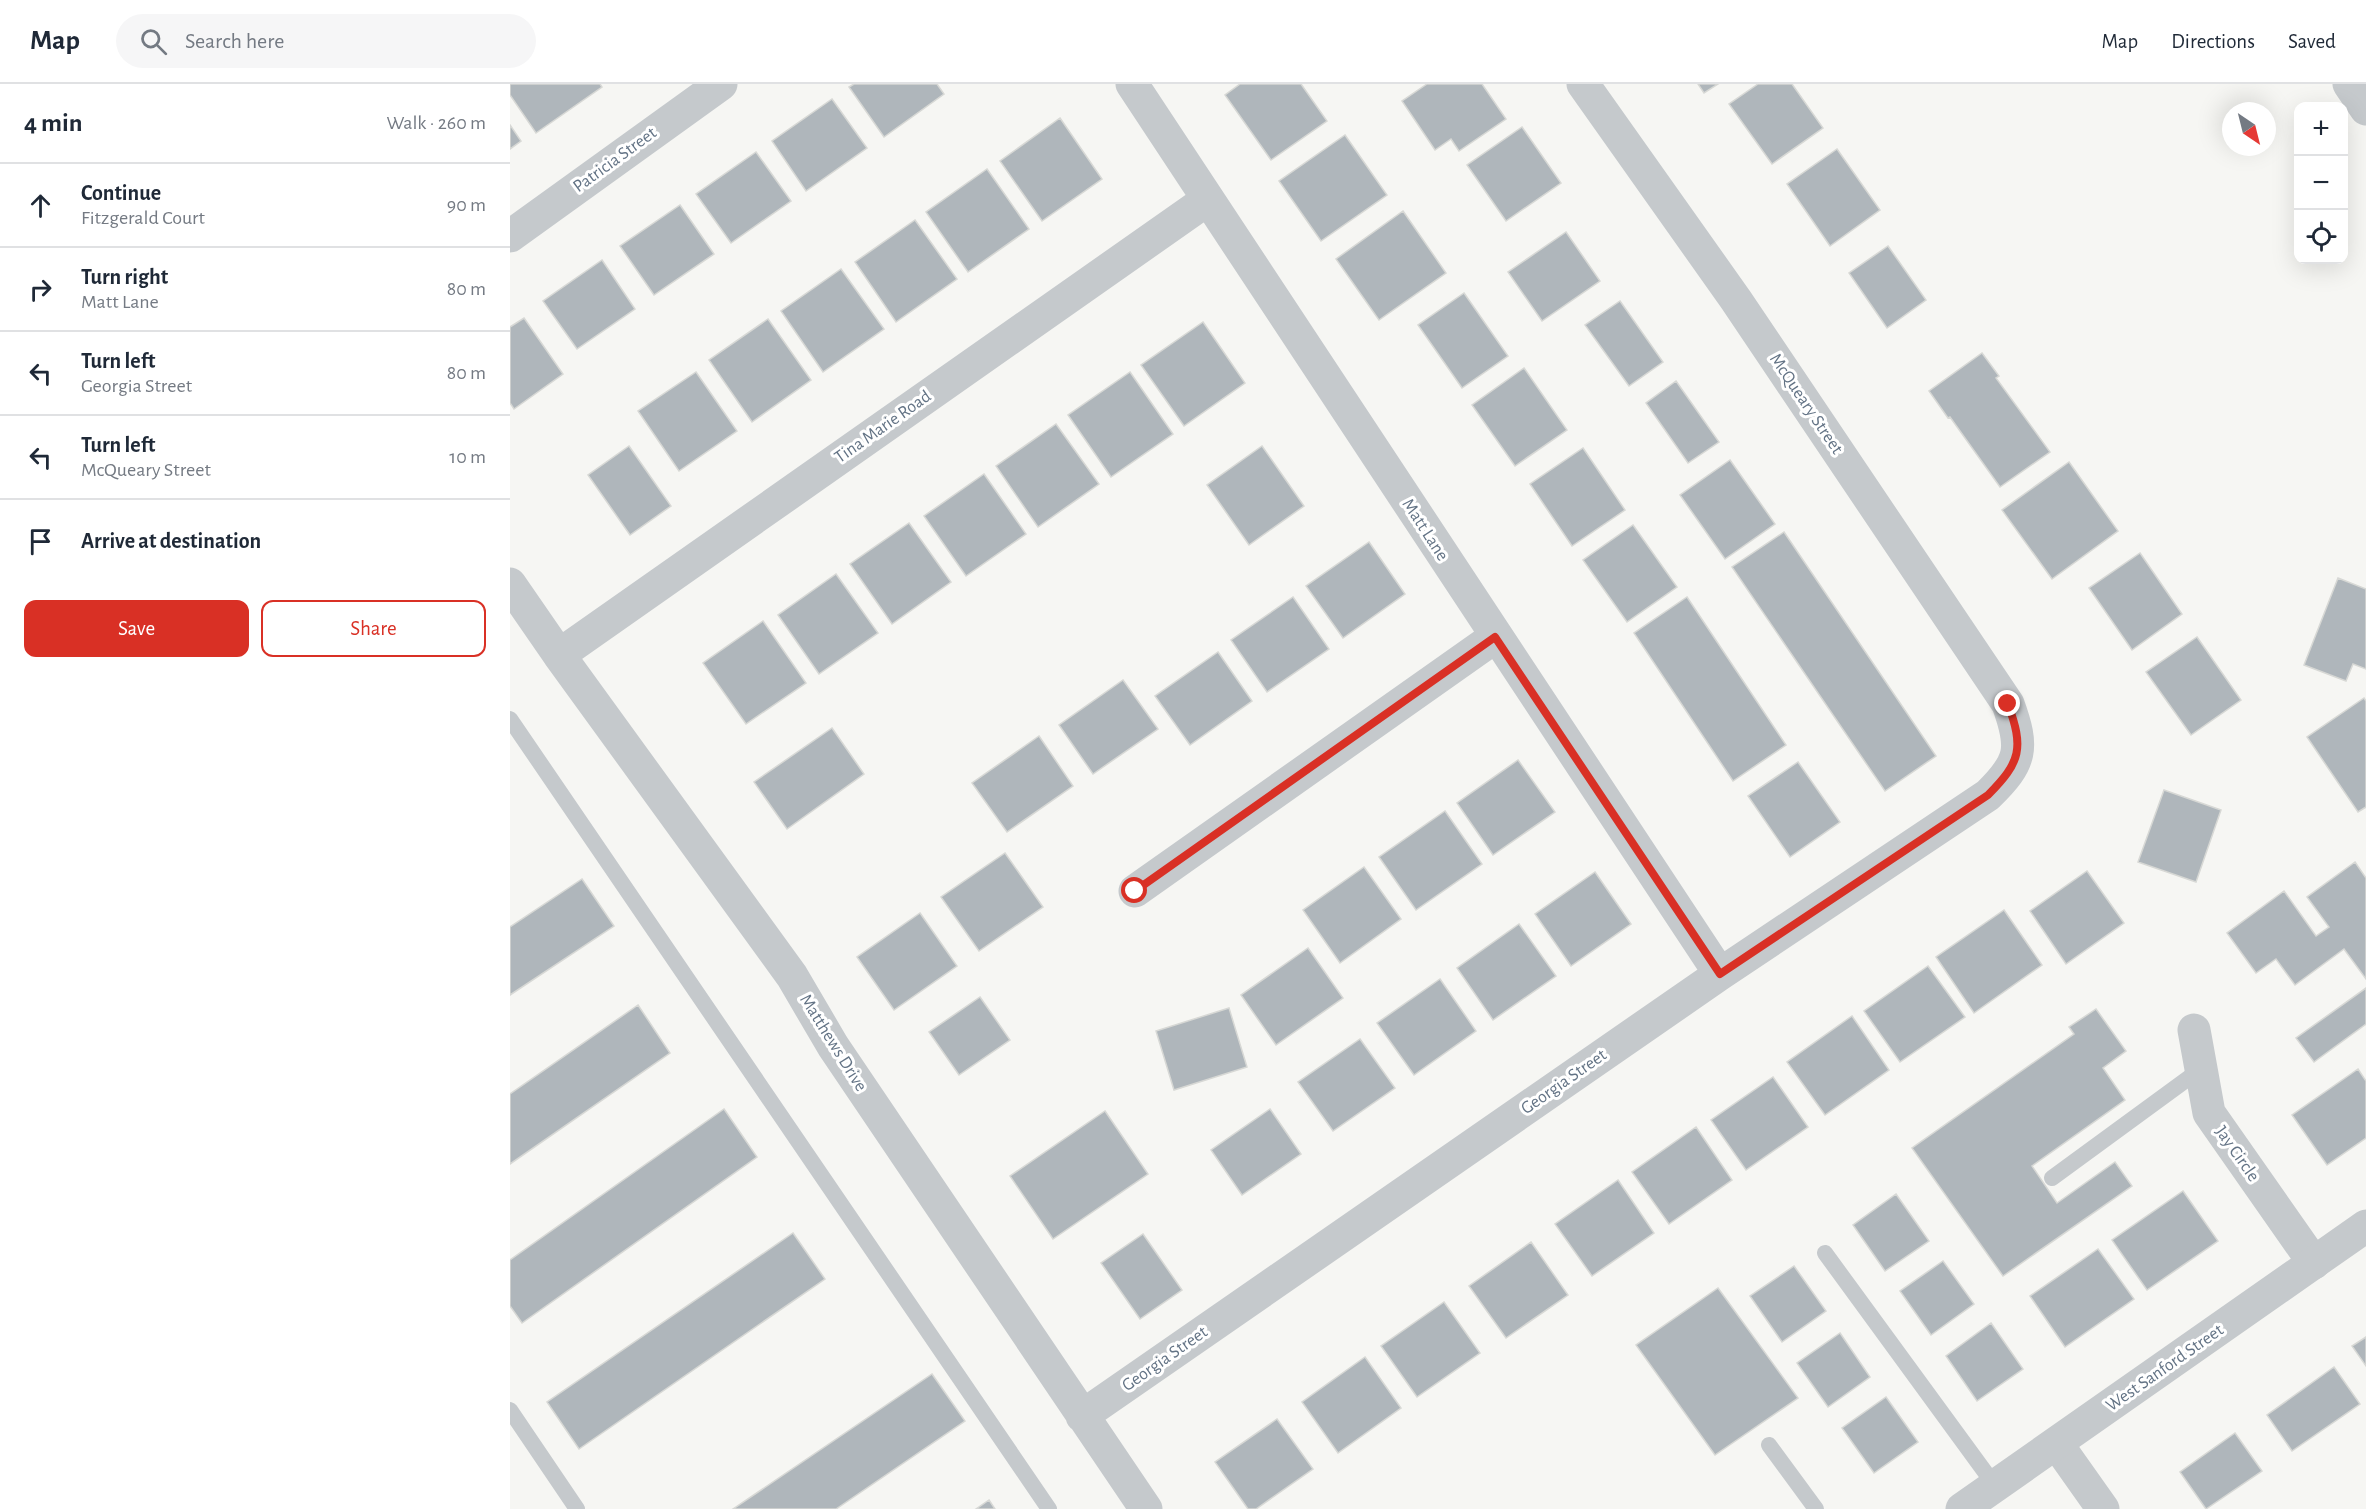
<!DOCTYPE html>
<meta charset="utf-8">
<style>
:root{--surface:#fff;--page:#f6f6f7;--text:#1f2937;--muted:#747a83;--line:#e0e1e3;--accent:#d93025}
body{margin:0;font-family:"Alegreya Sans",sans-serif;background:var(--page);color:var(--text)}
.controls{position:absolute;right:18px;top:18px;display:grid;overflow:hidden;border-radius:12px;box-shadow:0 6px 24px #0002}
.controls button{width:54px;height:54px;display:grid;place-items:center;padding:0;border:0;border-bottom:2px solid var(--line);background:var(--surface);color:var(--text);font:30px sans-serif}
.compass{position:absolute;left:1712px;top:18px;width:54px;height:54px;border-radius:50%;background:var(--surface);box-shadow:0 6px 24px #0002;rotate:145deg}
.stop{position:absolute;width:18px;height:18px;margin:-14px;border:4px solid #d93025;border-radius:50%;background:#fff}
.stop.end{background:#d93025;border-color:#fff;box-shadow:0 2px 6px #0008}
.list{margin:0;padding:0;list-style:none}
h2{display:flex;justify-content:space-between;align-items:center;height:78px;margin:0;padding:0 24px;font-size:26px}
h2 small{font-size:20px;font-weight:400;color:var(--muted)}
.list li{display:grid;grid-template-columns:39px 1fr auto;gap:18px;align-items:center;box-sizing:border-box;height:84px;padding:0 24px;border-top:2px solid var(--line)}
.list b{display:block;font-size:22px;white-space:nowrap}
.list p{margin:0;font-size:20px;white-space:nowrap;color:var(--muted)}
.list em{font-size:20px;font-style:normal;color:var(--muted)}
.actions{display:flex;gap:12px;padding:18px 24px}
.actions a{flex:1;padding:14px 0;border:2px solid var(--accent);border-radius:12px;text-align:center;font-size:21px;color:var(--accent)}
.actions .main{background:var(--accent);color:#fff}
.icon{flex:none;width:33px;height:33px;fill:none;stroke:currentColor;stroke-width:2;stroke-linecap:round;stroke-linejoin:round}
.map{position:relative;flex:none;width:1856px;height:1425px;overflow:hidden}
header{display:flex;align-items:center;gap:36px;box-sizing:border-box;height:84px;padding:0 30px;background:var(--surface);border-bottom:2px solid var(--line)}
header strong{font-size:28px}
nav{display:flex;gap:33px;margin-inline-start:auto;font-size:21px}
.search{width:420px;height:54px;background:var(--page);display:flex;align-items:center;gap:15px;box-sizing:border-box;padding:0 21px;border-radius:33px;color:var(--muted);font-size:22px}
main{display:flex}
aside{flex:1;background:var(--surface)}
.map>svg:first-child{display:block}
.building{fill:#afb6bb;stroke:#d7d8d5;stroke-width:1.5}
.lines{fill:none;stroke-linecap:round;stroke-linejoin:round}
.service{stroke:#c5c9cc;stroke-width:16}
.minor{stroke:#c5c9cc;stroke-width:33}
.tertiary{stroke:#c5c9cc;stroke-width:33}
.route{stroke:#d93025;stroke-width:8}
.labels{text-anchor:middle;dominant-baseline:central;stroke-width:6;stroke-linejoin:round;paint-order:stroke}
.street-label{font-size:18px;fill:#637385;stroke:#fff}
</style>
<header>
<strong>Map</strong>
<div class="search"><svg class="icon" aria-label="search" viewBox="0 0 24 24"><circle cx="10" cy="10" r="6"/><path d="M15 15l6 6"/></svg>Search here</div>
<nav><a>Map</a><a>Directions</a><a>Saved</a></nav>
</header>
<main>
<aside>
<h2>4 min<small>Walk · 260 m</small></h2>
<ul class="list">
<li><svg class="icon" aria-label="ahead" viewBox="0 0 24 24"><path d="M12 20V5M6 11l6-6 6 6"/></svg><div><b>Continue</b><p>Fitzgerald Court</p></div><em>90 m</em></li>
<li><svg class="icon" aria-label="right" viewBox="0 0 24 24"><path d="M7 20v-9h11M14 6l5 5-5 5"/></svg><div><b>Turn right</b><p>Matt Lane</p></div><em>80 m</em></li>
<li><svg class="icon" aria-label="left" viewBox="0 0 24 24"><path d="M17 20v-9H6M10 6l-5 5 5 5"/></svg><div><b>Turn left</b><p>Georgia Street</p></div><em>80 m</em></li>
<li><svg class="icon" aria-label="left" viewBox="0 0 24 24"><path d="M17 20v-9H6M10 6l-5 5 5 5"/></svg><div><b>Turn left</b><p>McQueary Street</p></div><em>10 m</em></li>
<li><svg class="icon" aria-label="arrive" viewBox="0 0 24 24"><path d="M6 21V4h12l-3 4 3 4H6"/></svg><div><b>Arrive at destination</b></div></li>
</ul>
<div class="actions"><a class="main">Save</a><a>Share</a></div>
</aside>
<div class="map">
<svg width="1856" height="1425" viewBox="0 0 1856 1425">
<rect width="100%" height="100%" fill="#f6f6f3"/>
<!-- building -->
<path class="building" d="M0,0h90l2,3 -66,46 -26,-38z
M344,0h83l7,10 -60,43 -35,-50z
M730,0h61l26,37 -56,39 -46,-65z
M917,0h55l24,35 -47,32 -8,-12 -16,11 -33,-49z
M1188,0h20l-14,9z
M1248,0h34l31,44 -51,36 -43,-60z
M322,15l35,49 -61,43 -34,-50z
M550,34l42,61 -60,42 -42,-60z
M0,41l11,16 -11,8z
M1012,43l39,56 -55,38 -39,-56z
M835,51l42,60 -66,46 -42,-60z
M1327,65l43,61 -50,36 -43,-62z
M246,68l35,49 -60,42 -35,-49z
M477,85l42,60 -61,43 -42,-60z
M170,121l34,49 -60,41 -34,-49z
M893,127l43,62 -67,47 -43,-61z
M405,136l42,59 -61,43 -41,-60z
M1056,148l34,49 -58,40 -34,-49z
M1378,162l38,54 -39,28 -38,-55z
M92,176l33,49 -58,40 -34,-48z
M331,185l43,60 -61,43 -42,-61z
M954,209l44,63 -46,32 -44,-63z
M1110,217l43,61 -34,24 -44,-61z
M14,234l39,56 -49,35 -4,-6v-76z
M258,235l43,61 -59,42 -43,-62z
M693,238l42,61 -61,43 -43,-61z
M1472,269l17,23 -3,2 54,74 -50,35 -50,-70 -2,1 -19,-27z
M1014,284l43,62 -52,36 -43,-61z
M186,288l41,59 -58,40 -41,-60z
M620,288l43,62 -62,43 -43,-62z
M1166,297l43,61 -31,21 -42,-60z
M546,340l43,60 -61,43 -42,-61z
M119,362l42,60 -41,29 -42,-60z
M752,362l42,60 -55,39 -42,-60z
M1073,364l42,62 -53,36 -42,-62z
M1220,376l45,64 -50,35 -45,-64z
M1559,378l49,69 -66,48 -50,-69z
M474,390l42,60 -60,42 -42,-60z
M399,439l42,59 -59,42 -42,-60z
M1123,441l44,62 -50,35 -44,-62z
M1274,448l152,224 -51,35 -153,-224z
M859,458l36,52 -62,44 -37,-52z
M1630,469l42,61 -50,36 -43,-62z
M326,490l42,59 -59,41 -41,-59z
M1828,494l28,11v80l-13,-5 -7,17 -42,-16z
M783,513l36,52 -62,43 -36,-52z
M1177,513l99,148 -53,36 -99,-148z
M253,537l43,62 -60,41 -43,-61z
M1687,553l44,63 -50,35 -45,-63z
M708,568l34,49 -62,44 -35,-49z
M613,596l35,49 -65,45 -34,-49z
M1854,614l2,3v106l-8,5 -51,-75z
M322,644l32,46 -77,55 -33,-47z
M529,652l34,50 -66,46 -35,-49z
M1008,676l37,52 -62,43 -36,-52z
M1288,678l42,60 -50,35 -42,-61z
M1654,706l57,20 -25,72 -58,-20z
M935,727l37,53 -66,46 -37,-53z
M495,769l38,54 -64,44 -38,-54z
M1845,778l11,16v101l-22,-30 -49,36 -19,-26 -20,14 -29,-40 57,-42 32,45 13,-9 -22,-30z
M854,783l37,52 -61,44 -37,-53z
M1577,787l37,52 -58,41 -36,-53z
M1085,788l36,52 -60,42 -36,-52z
M72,795l32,47 -104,69v-68z
M1494,826l38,55 -68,48 -38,-56z
M410,829l37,53 -63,44 -37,-53z
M1009,840l37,52 -63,44 -36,-52z
M798,864l35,50 -67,47 -35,-50z
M1418,882l37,51 -65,45 -36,-51z
M930,895l36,52 -62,44 -37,-52z
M1856,904v36l-52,38 -18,-24z
M470,913l30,43 -51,35 -30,-43z
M128,921l32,48 -160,111v-70z
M719,924l18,59 -73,23 -18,-59z
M1586,925l30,42 -23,17 22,32 -93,66 25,37 58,-41 17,24 -129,90 -91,-128 162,-114 -5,-7z
M1342,932l37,54 -64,45 -38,-53z
M850,955l35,49 -62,43 -35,-49z
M1848,985l8,12v57l-39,27 -35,-50z
M1263,993l35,50 -62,43 -35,-50z
M214,1025l33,48 -235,166 -12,-17v-46z
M760,1025l31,45 -59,41 -31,-45z
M595,1027l43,63 -95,65 -43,-63z
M1186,1043l36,53 -63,44 -37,-52z
M1108,1096l36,53 -62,43 -37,-52z
M1673,1107l35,50 -71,49 -35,-50z
M1386,1110l33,47 -44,30 -32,-46z
M283,1149l32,46 -246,170 -32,-47z
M633,1150l39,56 -42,29 -39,-56z
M1021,1158l37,53 -62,43 -37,-52z
M1588,1165l36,50 -69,48 -35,-51z
M1433,1177l31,43 -43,31 -31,-44z
M1284,1182l32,45 -44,31 -32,-46z
M1208,1204l80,110 -83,57 -79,-110z
M934,1218l36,51 -63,44 -36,-51z
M1481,1239l32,46 -46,32 -31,-45z
M1330,1249l30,44 -42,30 -31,-44z
M1856,1253v29l-14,-20z
M855,1273l36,51 -63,45 -36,-51z
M1824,1283l26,37 -68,47 -25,-36z
M422,1290l33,47 -129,88h-103z
M1376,1313l32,45 -44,31 -32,-45z
M767,1335l36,50 -57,40h-8l-33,-47z
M1725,1349l27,38 -56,38 -26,-37z
M479,1416l6,9h-19z"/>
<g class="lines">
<!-- service -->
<path class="service" d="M0,635l539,790
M1542,1094l149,-109
M1315,1169l171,234
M0,1326l67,99
M1259,1361l47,64"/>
<!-- minor -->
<path class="minor" d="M622,0l588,890
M1839,0l17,25
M0,152l211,-152
M0,500l49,71 233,321 41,70 313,463
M49,571l648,-455
M625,807l360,-254
M1684,946l15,83 105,150
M572,1332l638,-442 268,-179c34,-33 36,-47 20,-91l-272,-404 -153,-216
M1547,1360l46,65"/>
<!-- tertiary -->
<path class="tertiary" d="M1452,1425l404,-283"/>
</g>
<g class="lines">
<!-- route -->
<path class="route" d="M625,807l360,-254 225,337 268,-179c33,-33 36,-47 20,-91"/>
</g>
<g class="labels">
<!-- street labels -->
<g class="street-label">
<text transform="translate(105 76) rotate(-36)">Patricia Street</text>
<text transform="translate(1296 320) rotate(56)">McQueary Street</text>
<text transform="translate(373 343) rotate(-35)">Tina Marie Road</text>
<text transform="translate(915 446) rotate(57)">Matt Lane</text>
<text transform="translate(323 959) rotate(58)">Matthews Drive</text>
<text transform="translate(1054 998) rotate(-35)">Georgia Street</text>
<text transform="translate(1727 1070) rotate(55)">Jay Circle</text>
<text transform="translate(655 1275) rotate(-35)">Georgia Street</text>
<text transform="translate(1655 1284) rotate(-35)">West Sanford Street</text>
</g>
</g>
</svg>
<div class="controls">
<button>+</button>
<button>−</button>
<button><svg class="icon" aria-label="locate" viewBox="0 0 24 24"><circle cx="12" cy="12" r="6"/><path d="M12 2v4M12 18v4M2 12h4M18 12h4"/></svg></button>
</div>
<svg class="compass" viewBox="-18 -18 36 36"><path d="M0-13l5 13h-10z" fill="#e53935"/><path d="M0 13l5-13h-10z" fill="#747a83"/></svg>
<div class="stop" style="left:625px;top:807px"></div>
<div class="stop end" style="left:1498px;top:620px"></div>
</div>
</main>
